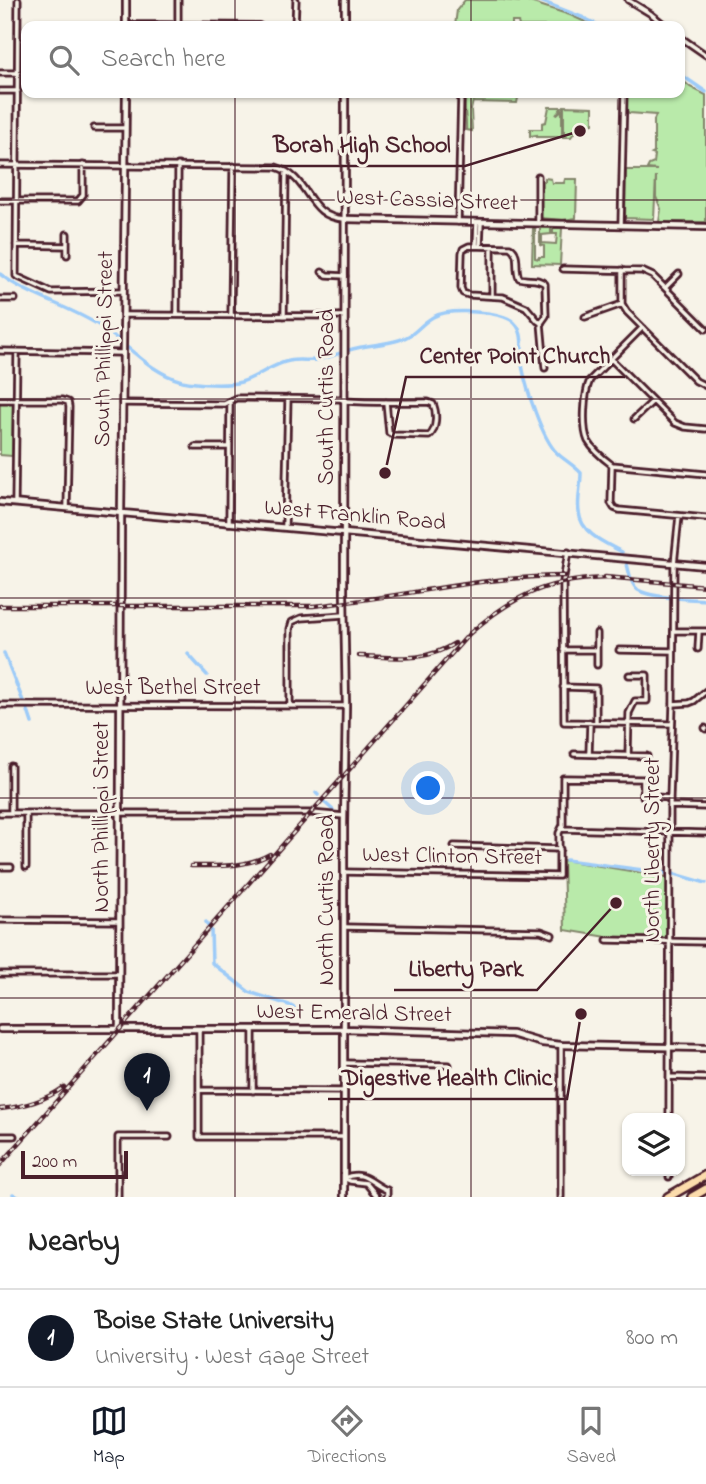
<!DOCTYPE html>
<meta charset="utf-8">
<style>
:root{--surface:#fff;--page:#f6f6f6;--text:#222;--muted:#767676;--line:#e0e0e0;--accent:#111827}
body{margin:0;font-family:"Indie Flower",sans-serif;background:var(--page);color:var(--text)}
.controls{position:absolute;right:21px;bottom:21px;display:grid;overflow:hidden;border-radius:14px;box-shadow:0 2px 5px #0004}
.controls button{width:63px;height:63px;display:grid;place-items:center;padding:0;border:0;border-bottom:2px solid var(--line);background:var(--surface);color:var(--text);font:35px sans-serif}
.scale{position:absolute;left:21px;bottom:18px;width:107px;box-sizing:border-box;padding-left:7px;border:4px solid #4a1f2b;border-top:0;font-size:19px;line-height:24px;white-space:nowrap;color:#4a1f2b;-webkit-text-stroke:5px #f7f3e8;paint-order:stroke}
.you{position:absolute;left:429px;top:789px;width:24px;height:24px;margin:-18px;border:5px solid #fff;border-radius:50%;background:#1a73e8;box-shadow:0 0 0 10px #1a73e833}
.badge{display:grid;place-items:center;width:46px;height:46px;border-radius:50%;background:var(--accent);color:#fff;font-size:23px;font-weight:700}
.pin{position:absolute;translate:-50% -58px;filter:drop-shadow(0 2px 4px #0008)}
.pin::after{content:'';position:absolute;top:37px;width:24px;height:21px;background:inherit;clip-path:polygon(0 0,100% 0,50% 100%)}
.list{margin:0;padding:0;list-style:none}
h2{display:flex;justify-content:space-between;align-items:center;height:91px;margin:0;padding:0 28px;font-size:30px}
h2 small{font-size:23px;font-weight:400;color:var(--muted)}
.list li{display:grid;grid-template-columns:46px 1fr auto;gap:21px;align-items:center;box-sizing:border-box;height:98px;padding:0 28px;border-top:2px solid var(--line)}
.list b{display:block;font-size:26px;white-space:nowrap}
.list p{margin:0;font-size:23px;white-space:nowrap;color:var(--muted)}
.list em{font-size:23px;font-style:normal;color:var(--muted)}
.icon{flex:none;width:38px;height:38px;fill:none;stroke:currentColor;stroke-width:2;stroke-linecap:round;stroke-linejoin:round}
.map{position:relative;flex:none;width:706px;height:1197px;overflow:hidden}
.search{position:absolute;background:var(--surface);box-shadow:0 2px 5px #0004;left:21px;right:21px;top:21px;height:77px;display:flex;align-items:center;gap:18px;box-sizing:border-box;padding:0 24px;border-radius:14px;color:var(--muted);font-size:26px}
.sheet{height:189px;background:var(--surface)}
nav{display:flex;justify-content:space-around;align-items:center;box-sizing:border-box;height:98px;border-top:2px solid var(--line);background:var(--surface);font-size:19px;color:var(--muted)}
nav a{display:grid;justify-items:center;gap:4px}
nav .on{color:var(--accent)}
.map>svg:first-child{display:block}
.green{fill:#b9eaaa;stroke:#82846a;stroke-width:2}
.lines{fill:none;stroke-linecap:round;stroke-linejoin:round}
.canal{stroke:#9dcbf8;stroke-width:3.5}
.minor-casing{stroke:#4a1f2b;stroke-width:9}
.tertiary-casing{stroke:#4a1f2b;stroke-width:10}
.secondary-casing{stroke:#4a1f2b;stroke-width:10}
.motorway-casing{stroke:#4a1f2b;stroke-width:12}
.minor{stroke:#f7f3e8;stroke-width:3.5}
.tertiary{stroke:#f7f3e8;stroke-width:4.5}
.secondary{stroke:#f7f3e8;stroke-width:4.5}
.motorway{stroke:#fcdcac;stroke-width:7}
.rail-casing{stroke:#4a1f2b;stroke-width:4.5}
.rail{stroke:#f7f3e8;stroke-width:2;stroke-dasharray:5;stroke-linecap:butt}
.grid{fill:none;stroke:#4a1f2b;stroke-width:2;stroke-opacity:0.55}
.labels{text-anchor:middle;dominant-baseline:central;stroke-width:6;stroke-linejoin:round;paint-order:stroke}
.street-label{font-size:23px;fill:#4a1f2b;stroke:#f7f3e8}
.leader{fill:none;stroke:#4a1f2b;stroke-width:2.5}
.callout-dot{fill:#4a1f2b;stroke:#f7f3e8;stroke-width:2.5}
.callout-label{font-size:24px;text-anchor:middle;font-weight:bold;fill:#4a1f2b;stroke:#f7f3e8;stroke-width:6;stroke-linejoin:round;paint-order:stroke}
</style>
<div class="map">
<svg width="706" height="1197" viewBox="0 0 706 1197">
<rect width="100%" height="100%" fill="#f7f3e8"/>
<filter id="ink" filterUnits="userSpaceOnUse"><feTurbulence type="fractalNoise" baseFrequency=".0143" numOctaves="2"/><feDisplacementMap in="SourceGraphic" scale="14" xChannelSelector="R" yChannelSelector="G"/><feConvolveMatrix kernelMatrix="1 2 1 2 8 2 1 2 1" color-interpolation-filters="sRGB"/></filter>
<g filter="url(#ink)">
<!-- green -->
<path class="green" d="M465,0h38l16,2 1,-2h4l46,15 24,11h-75l-1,-4h-6v4h-57l2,-16z
M680,78l10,9 16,8v127h-47l2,-13 -5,-12v-21l-2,43 -29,-1 1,-48h31l-10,-1 2,-4 5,-2 1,-8 -3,-1 2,-1v-33l2,-5 -27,-2 -3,-3v-17h54z
M467,93h6v7l1,-3h6l1,-4h3l1,3h5l1,-3h4v4h4l1,-1h6l1,-3 3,1 9,-1 -2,10 -43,-1 -1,-1 -2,9 1,21 -6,-1c1,-13 -4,-25 1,-37z
M564,106l29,1v17h-16v5l-6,8h-7z
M549,107h13l-6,8 6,-5v27h-25v-2l-7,1v-7h12v-6l4,-1z
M545,178l6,1 1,4h12l1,-4h12l-1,39 -13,2 -23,-2 1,-37h4z
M533,228h2v30l4,1v-2h5v-11l-4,-1v-17h11v6l-9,1v8l14,1 1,-10h-4v-6h9l-2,37 -28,-1z
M0,403h13l-1,53 -12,-1z
M563,860l104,17 1,61 -61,-1 -42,-7z"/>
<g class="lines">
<!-- canal -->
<path class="canal" d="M538,0l46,18 16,8
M680,74l26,18
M0,274c31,24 71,32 103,54 26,18 48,45 79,53 15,3 44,5 59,1 16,-5 32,-18 48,-21 9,-2 18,0 27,-1 14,-2 27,-9 41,-12 14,-3 28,-4 42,-8 17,-5 20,-15 34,-23 15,-9 63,-6 78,3 17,11 8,34 12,50 4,21 19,68 34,83 7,7 17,12 24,20 0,13 -4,27 -2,39 2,22 26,31 43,40
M627,564c2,8 4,21 11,26 12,8 52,9 68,10
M4,653l19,48
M188,654l19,21
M27,708l5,15
M316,793l2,2
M324,802l9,8
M566,860l100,13
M675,874l31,9
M206,922l2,4
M211,930l1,33 37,29 40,13 12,7
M13,1194l5,3"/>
<!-- minor casing -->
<g class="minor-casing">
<path id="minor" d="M18,0l-2,276 35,16 72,-1
M628,0l23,14 15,12
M178,25v-25
M295,26l1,-26
M680,37l26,18
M0,73h18
M0,91h18
M94,128h31
M0,165l276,2c35,10 30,51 69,52
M0,201h78l5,-6v-30
M458,222l3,-129
M538,223v-47
M621,224l3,-131
M16,245l51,1
M476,246l1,-24
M480,246l1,-24
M67,255v-21
M563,269l79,2 11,5 53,53
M622,270v34l5,8 69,69 10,5
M322,272l5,3 18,1
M666,287l13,-13
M492,296v-49
M0,299h15
M123,315l221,1
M177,315l1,-150
M231,315l2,-149
M284,316l2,-145
M585,317l37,-13
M541,323l-3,-2 -12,-14 -23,-10 -34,-2 -6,-2 -2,-5 1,-35 1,-4 6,-3 41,1c11,7 4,20 9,31 9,3 19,-1 26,6l1,32 -5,7 4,45
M642,328l-52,52c-6,13 -8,48 -2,61 5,9 16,18 24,24l-1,38 3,5 5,2 87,8
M0,351l122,2
M611,359l64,64 10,4 21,2
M0,400h62l6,2 1,5 -2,101
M122,403l102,1 12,-6h11l93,1 5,2c28,2 55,1 83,1l5,2c4,8 4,26 -4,32l-36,-1 -4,-2 -3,-31
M634,419l19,-18
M195,447h34
M612,465l94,9
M15,503l2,-151
M229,523l1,-120
M285,527l3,-129
M568,552l-5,30 1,140 108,2
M674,631h32
M597,633v32
M698,649l1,-18
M563,650h34
M619,650l54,1
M563,687l33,1v34
M673,704l16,-1 5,-2 12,-10
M0,705l346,1
M290,705v-76l2,-7 9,-4 43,-3
M705,728l1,1
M574,754l73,2
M589,754l1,-32
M628,755l1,-42 6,-12h12v-26h-18
M11,766v47
M670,806l36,1
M0,813h311l33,3
M26,813v54
M561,829l145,4
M454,846l106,3
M0,867h11
M344,872l215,4v-43l4,-8v-47l80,1v17l27,2
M0,920l119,1
M345,927l196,4 11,4
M607,940l99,2
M0,974h119
M199,1029v108h145
M344,1063l105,2
M669,1077l37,1
M199,1090l145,1
M253,1091v-61
M669,1118l1,-320 3,-94 1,-140 5,-48
M0,1136h14
M669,1171v6
M344,1178c20,-9 27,6 43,12v7
M344,1178l6,3 16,2 11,13
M118,1197v-60h51
M561,1197v-152"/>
</g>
<!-- tertiary casing -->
<g class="tertiary-casing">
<path id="tertiary" d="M126,25l133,1
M126,25v-25
M345,219l361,8
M0,502l344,31
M0,1029h344
M119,1029l2,-517 5,-419"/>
</g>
<!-- secondary casing -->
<g class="secondary-casing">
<path id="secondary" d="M345,0v26
M344,533l362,33
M344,1029l168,5 30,9 19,2 145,3
M344,1197v-374l2,-117 -2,-111 1,-502"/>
</g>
<!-- motorway casing -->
<g class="motorway-casing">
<path id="motorway" d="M668,1197l38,-22
M692,1197l14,-8"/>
</g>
<!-- minor -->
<use href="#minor" class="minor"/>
<!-- tertiary -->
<use href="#tertiary" class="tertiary"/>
<!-- secondary -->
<use href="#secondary" class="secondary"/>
<!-- motorway -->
<use href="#motorway" class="motorway"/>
<!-- rail casing -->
<g class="rail-casing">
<path id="rail" d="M605,577l101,9
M0,606h313c85,-8 168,-30 253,-30
M359,656c36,1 65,7 96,-13
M191,866c28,0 54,2 79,-12
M0,1109c22,-2 46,-9 64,-22
M0,1165l469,-531c47,-41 83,-56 146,-56"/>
</g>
<!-- rail -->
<use href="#rail" class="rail"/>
</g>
</g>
<!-- grid -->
<path class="grid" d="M235,0v26M471,0v26M235,93v1104M471,93v1104M0,200h706M0,399h706M0,598h706M0,798h706M0,998h706"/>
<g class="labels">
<!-- street labels -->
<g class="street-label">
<text transform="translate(427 201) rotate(2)">West Cassia Street</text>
<text transform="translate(105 349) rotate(-89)">South Phillippi Street</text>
<text transform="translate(327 397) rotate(-90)">South Curtis Road</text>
<text transform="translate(355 516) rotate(5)">West Franklin Road</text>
<text x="173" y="688">West Bethel Street</text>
<text transform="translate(102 817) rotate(-90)">North Phillippi Street</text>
<text transform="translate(653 850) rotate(-90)">North Liberty Street</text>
<text transform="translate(452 857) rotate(1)">West Clinton Street</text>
<text transform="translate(327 900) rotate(-90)">North Curtis Road</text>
<text transform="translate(354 1014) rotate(1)">West Emerald Street</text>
</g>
</g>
<!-- callouts -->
<path class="leader" d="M580 131L465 166H259M385 473L406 377H625M616 903L537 990H394M581 1014L567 1099H328"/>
<g class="callout-dot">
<circle cx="580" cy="131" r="7"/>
<circle cx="385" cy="473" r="7"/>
<circle cx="616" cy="903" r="7"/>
<circle cx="581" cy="1014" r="7"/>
</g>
<g class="callout-label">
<text x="362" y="152">Borah High School</text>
<text x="515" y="363">Center Point Church</text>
<text x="466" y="976">Liberty Park</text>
<text x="447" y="1085">Digestive Health Clinic</text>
</g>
</svg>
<div class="controls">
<button><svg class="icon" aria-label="layers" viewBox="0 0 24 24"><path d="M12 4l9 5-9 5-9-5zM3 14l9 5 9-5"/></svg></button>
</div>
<div class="scale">200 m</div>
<div class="you"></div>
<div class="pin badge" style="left:147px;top:1111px">1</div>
<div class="search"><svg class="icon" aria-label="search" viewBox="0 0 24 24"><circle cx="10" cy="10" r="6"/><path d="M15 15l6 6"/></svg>Search here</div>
</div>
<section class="sheet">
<h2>Nearby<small></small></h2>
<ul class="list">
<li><span class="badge">1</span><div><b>Boise State University</b><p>University · West Gage Street</p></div><em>800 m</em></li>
</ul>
</section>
<nav>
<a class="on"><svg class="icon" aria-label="map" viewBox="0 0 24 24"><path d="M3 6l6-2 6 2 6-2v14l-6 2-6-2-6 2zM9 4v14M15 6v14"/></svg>Map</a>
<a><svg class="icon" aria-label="directions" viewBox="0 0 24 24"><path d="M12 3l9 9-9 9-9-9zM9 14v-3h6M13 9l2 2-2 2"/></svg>Directions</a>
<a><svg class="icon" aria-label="saved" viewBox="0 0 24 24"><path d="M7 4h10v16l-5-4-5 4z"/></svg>Saved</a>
</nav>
